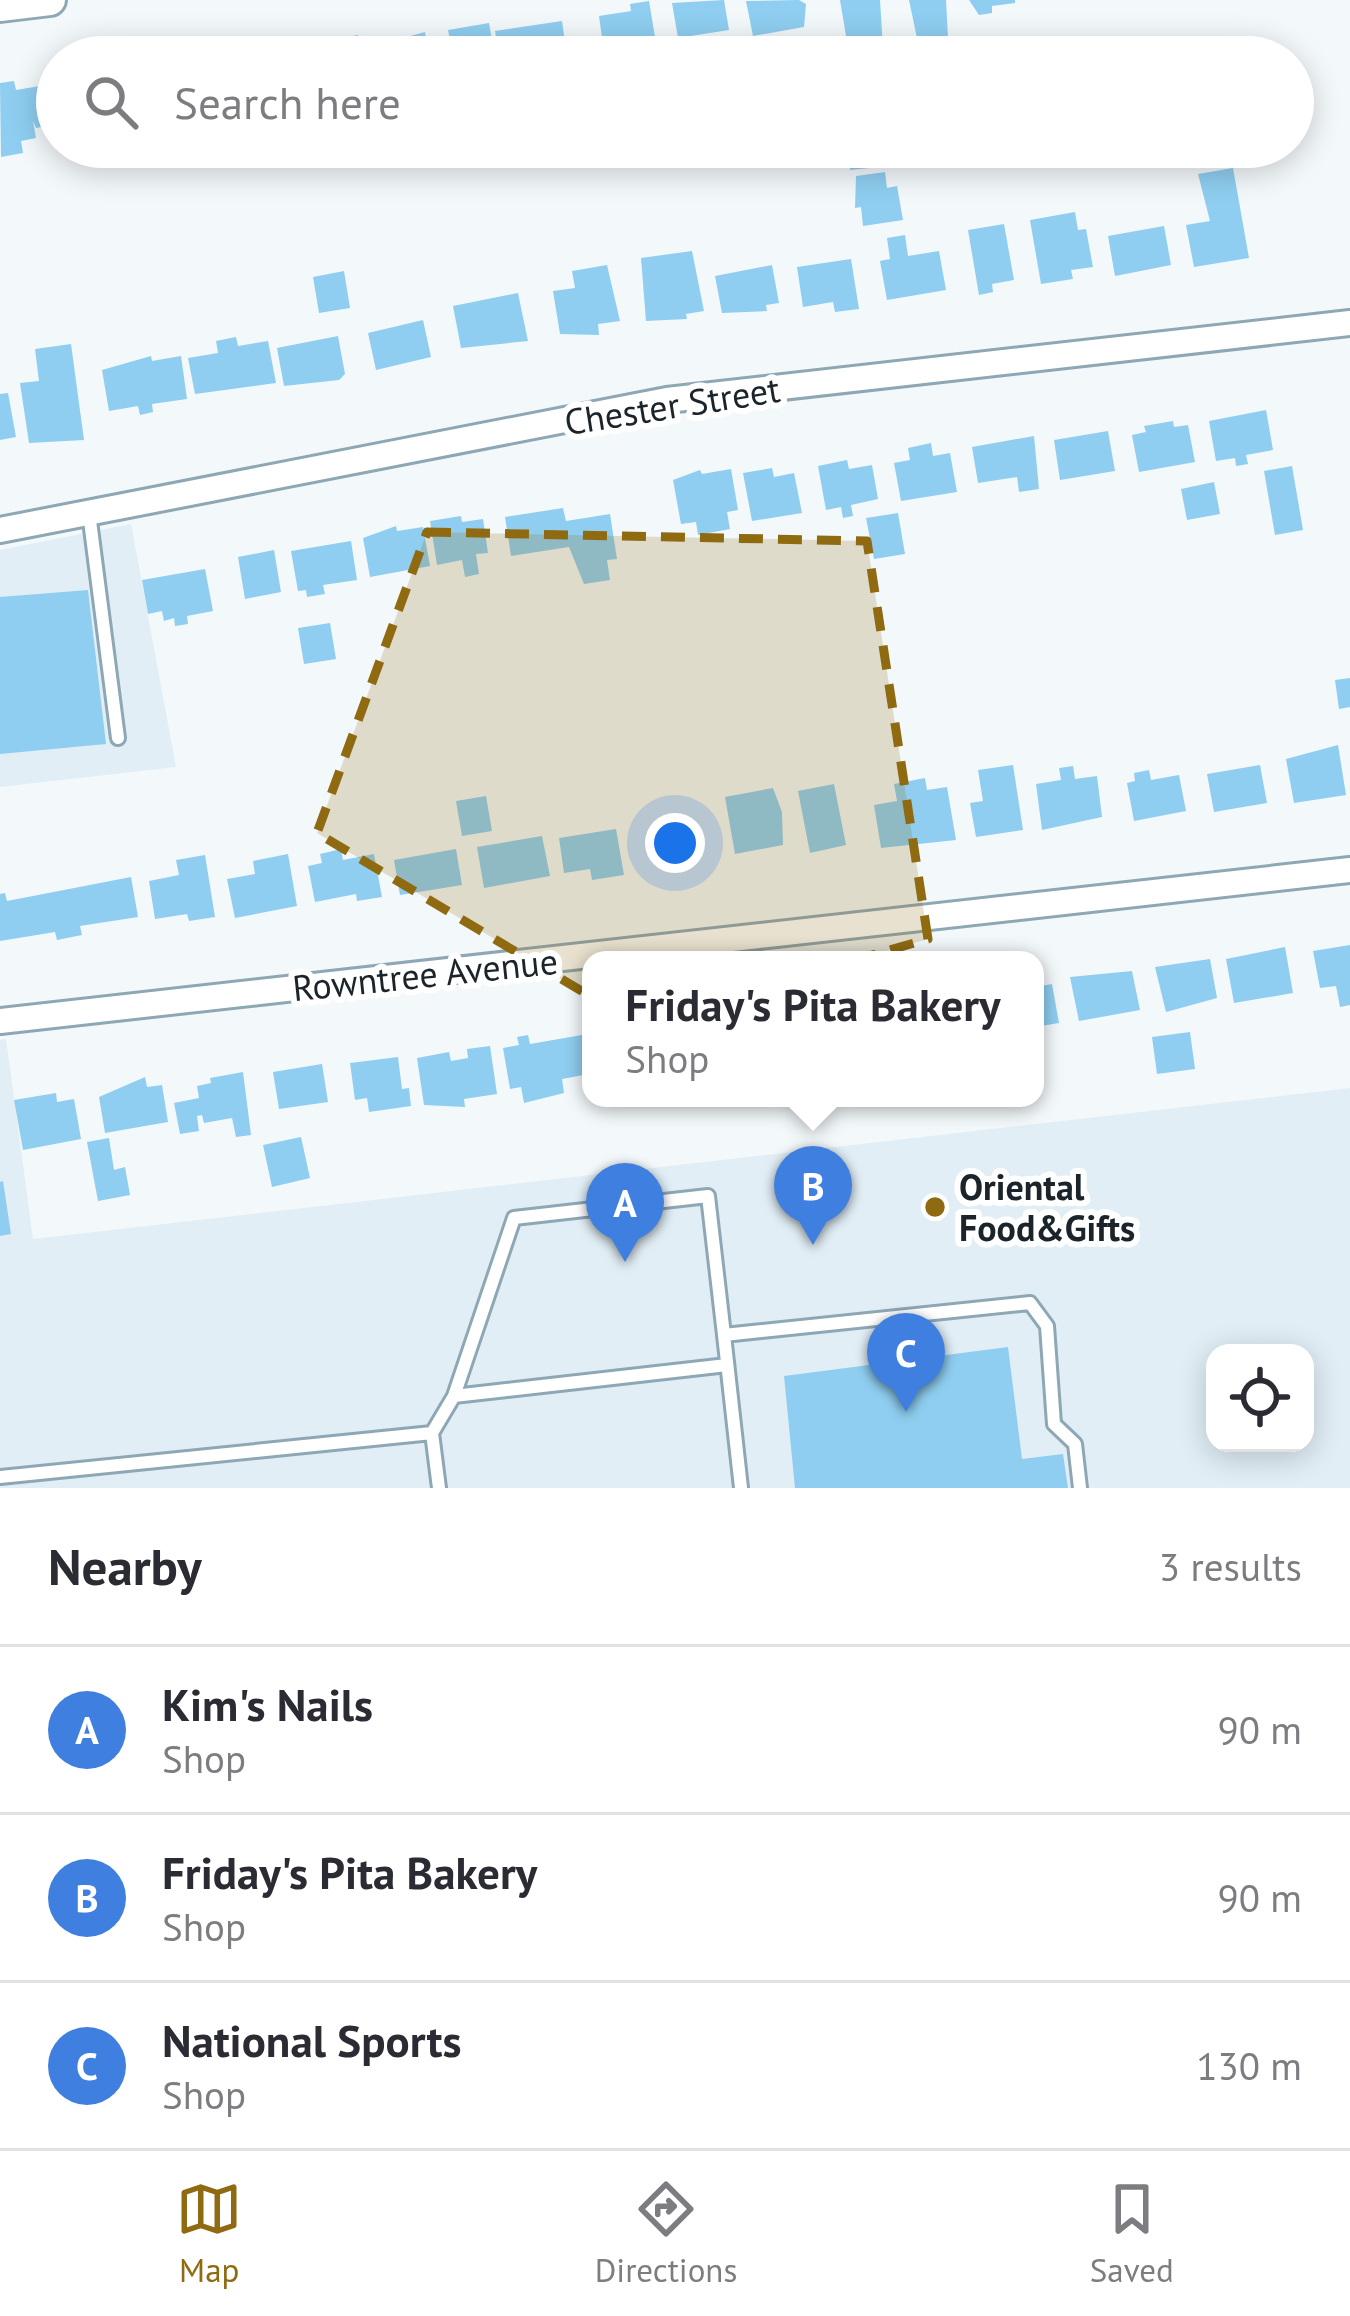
<!DOCTYPE html>
<style>
:root{--surface:#fff;--page:#f2f2f3;--text:#2b2b33;--muted:#7c7c81;--line:#e1e1e2;--accent:#8f6a10}
body{margin:0;font-family:"PT Sans",sans-serif;background:var(--page);color:var(--text)}
.controls{position:absolute;right:36px;bottom:36px;display:grid;overflow:hidden;border-radius:24px;box-shadow:0 6px 30px #0003}
.controls button{width:108px;height:108px;display:grid;place-items:center;padding:0;border:0;border-bottom:3px solid var(--line);background:var(--surface);color:var(--text);font:60px sans-serif}
.you{position:absolute;left:675px;top:843px;width:42px;height:42px;margin:-30px;border:9px solid #fff;border-radius:50%;background:#1a73e8;box-shadow:0 0 0 18px #1a73e833}
.badge{display:grid;place-items:center;width:78px;height:78px;border-radius:50%;background:var(--accent);color:#fff;font-size:39px;font-weight:700}
.pin{position:absolute;translate:-50% -99px;filter:drop-shadow(0 3px 6px #0008)}
.pin::after{content:'';position:absolute;top:63px;width:42px;height:36px;background:inherit;clip-path:polygon(0 0,100% 0,50% 100%)}
.popup{position:absolute;left:582px;top:951px;width:462px;height:156px;box-sizing:border-box;display:grid;place-content:center;border-radius:24px;background:var(--surface);filter:drop-shadow(0 3px 9px #0005);font-size:39px;white-space:nowrap;color:var(--muted)}
.popup b{font-size:45px;color:var(--text)}
.popup::after{content:'';position:absolute;left:50%;top:100%;margin-left:-24px;border:24px solid transparent;border-top-color:var(--surface)}
.list{margin:0;padding:0;list-style:none}
h2{display:flex;justify-content:space-between;align-items:center;height:156px;margin:0;padding:0 48px;font-size:51px}
h2 small{font-size:39px;font-weight:400;color:var(--muted)}
.list li{display:grid;grid-template-columns:78px 1fr auto;gap:36px;align-items:center;box-sizing:border-box;height:168px;padding:0 48px;border-top:3px solid var(--line)}
.list b{display:block;font-size:45px;white-space:nowrap}
.list p{margin:0;font-size:39px;white-space:nowrap;color:var(--muted)}
.list em{font-size:39px;font-style:normal;color:var(--muted)}
.icon{flex:none;width:66px;height:66px;fill:none;stroke:currentColor;stroke-width:2;stroke-linecap:round;stroke-linejoin:round}
.map{position:relative;flex:none;width:1350px;height:1488px;overflow:hidden}
.search{position:absolute;background:var(--surface);box-shadow:0 6px 30px #0003;left:36px;right:36px;top:36px;height:132px;display:flex;align-items:center;gap:30px;box-sizing:border-box;padding:0 42px;border-radius:66px;color:var(--muted);font-size:45px}
.sheet{height:660px;background:var(--surface)}
nav{display:flex;justify-content:space-around;align-items:center;box-sizing:border-box;height:168px;border-top:3px solid var(--line);background:var(--surface);font-size:33px;color:var(--muted)}
nav a{display:grid;justify-items:center;gap:6px}
nav .on{color:var(--accent)}
.map>svg:first-child{display:block}
.built{fill:#e1eef6;fill-rule:evenodd}
.building{fill:#8fcef0}
.lines{fill:none;stroke-linecap:round;stroke-linejoin:round}
.service-casing{stroke:#8ea7b5;stroke-width:18}
.minor-casing{stroke:#8ea7b5;stroke-width:30}
.tertiary-casing{stroke:#8ea7b5;stroke-width:36}
.service{stroke:#fff;stroke-width:12}
.minor{stroke:#fff;stroke-width:24}
.tertiary{stroke:#fff;stroke-width:30}
.marked{fill:#8f6a10;fill-opacity:0.2;stroke:#8f6a10;stroke-width:9;stroke-dasharray:24 15;stroke-linejoin:round}
.poi-dot{fill:#8f6a10;stroke:#fff;stroke-width:4.5}
.labels{text-anchor:middle;dominant-baseline:central;stroke-width:12;stroke-linejoin:round;paint-order:stroke}
.street-label{font-size:36px;fill:#1a242a;stroke:#fff}
.poi-label{font-size:36px;font-weight:bold;fill:#1a242a;stroke:#fff;text-anchor:start}
</style>
<div class="map">
<svg width="1350" height="1488" viewBox="0 0 1350 1488">
<rect width="100%" height="100%" fill="#f3f8fb"/>
<!-- built -->
<path class="built" d="M131,524l45,243 -176,20v-237z
M6,1039l27,200 1317,-151v400h-1350v-448zM1215,1353h90v90h-90z"/>
<!-- building -->
<path class="building" d="M724,0l5,30 -51,8 -6,-35z
M799,0l7,4 -2,23 -51,9 -7,-35z
M840,0h40l3,49 -34,5z
M909,0h37l2,38 -30,5z
M969,0h46v3l-23,3v7l-13,2z
M649,1l7,42 -25,4 1,10h-11l-1,-7 -16,2 -5,-36 32,-5 -1,-7z
M562,21l5,36h-68l-4,-26z
M489,23l6,34h-42l-5,-27z
M425,32l4,25h-34l-3,-16z
M358,35l2,11 8,-1 3,12h-38l-1,-6 11,-2 -2,-11z
M57,77v52h-2l-10,-50z
M14,81l2,9 24,-4 7,40 -11,2 -3,-7 3,17 -15,3 2,12 -22,4 -1,-74z
M848,147h49l2,18 -49,5z
M1233,168l16,90 -55,9 -8,-42 24,-4 -12,-47z
M885,172l2,16 10,-2 6,34 -40,6 -2,-19 -6,1 1,-32z
M1075,212l3,18 8,-1 7,38 -22,3 2,9 -32,5 -11,-64z
M1004,224l10,56 -22,4 1,8 -14,3 -11,-65z
M1164,226l7,39 -56,11 -7,-40z
M905,235l3,21 31,-5 7,39 -59,10 -7,-39 10,-2 -3,-21z
M692,251l12,60 -18,3 1,5 -41,2 -5,-63z
M851,259l8,50 -24,3 -2,-10 -30,5 -6,-40z
M607,265l13,56 -22,3 1,11 -39,-1 -7,-43 22,-3 -3,-17z
M772,265l7,38 -13,2 1,6 -45,2 -7,-37z
M344,271l6,37 -31,5 -6,-36z
M518,293l10,48 -67,7 -8,-42z
M423,320l8,37 -55,13 -8,-37z
M338,336l7,38 -6,6 -55,6 -7,-38z
M236,337l2,9 30,-5 8,42 -81,11 -7,-36 30,-5 -2,-12z
M71,344l13,96 -55,3 -9,-60 19,-2 -4,-32z
M151,356l1,5 29,-5 6,43 -35,5 1,8 -13,3 -2,-9 -29,5 -7,-41z
M8,393l8,44 -16,3v-46z
M1266,410l7,40 -27,5 2,9 -12,2 -1,-8 -19,3 -7,-40z
M1173,421l1,6 14,-2 7,37 -56,10 -7,-37 14,-3 -2,-6z
M1108,431l7,40 -55,9 -6,-40z
M1034,436l5,53 -20,3 -2,-15 -39,6 -6,-36z
M931,443l2,13 17,-3 7,39 -56,9 -7,-38 16,-3 -2,-12z
M847,460l2,9 23,-4 6,34 -27,6 2,11 -10,2 -2,-11 -15,3 -8,-44z
M1292,466l11,64 -28,5 -11,-64z
M772,468l2,9 20,-4 8,40 -50,8 -9,-48z
M731,469l7,41 -11,2 3,17 -32,6 -2,-13 -15,2 -8,-44 27,-10 2,4z
M1214,482l6,32 -33,6 -6,-31z
M563,508l3,13 44,-7 7,45 -10,1 3,20 -26,4 -15,-37 -58,9 -6,-39z
M898,513l7,41 -31,5 -8,-41z
M461,516l1,6 21,-3 5,34 -12,1 3,20 -14,3 -3,-17 -25,5 -7,-44z
M396,526l1,5 26,-4 7,39 -60,11 -7,-39z
M351,541l6,39 -34,5 2,9 -18,3 -1,-7 -8,1 -7,-40z
M274,550l7,42 -36,7 -7,-42z
M205,569l8,42 -26,5 1,8 -13,2 -1,-8 -10,3 -2,-10 -14,3 -6,-34z
M88,590l18,154 -106,10v-157z
M330,623l6,36 -32,5 -6,-36z
M1350,678v29l-11,2 -4,-29z
M1338,745l8,50 -52,8 -8,-44z
M1013,765l10,65 -47,7 -6,-34 13,-2 -5,-31z
M1260,765l7,38 -53,9 -7,-38z
M1073,766l2,13 22,-3 5,41 -60,13 -6,-46 25,-4 -2,-12z
M1149,770l2,10 28,-5 7,36 -52,10 -7,-38 8,-2 -1,-8z
M925,778l2,12 20,-3 9,53 -75,8 -7,-43 23,-4 -3,-17z
M834,784l12,61 -36,8 -12,-62z
M773,788l9,24 1,33 -48,9 -10,-57z
M486,796l6,35 -30,5 -6,-35z
M616,829l8,46 -32,5 -2,-11 -26,4 -5,-35z
M542,836l8,40 -66,12 -7,-41z
M341,849l2,11 31,-6 8,43 -25,4 -1,-7 -41,8 -7,-36 14,-3 -2,-9z
M456,849l6,36 -62,10 -6,-35z
M288,854l9,52 -62,12 -8,-39 28,-5 -2,-13z
M205,855l10,62 -26,4 -2,-7 -32,5 -6,-38 30,-6 -3,-15z
M131,877l7,40 -58,9 2,9 -25,5 -2,-8 -55,9v-47l5,-1 2,8z
M1350,945v60l-10,2 -4,-21 -16,2 -7,-37z
M1285,947l8,46 -59,10 -8,-44z
M1210,959l7,39 -51,14 -11,-45z
M1132,971l8,39 -61,11 -9,-44z
M1052,984l7,39 -24,4v-40z
M1190,1032l5,37 -38,5 -5,-37z
M528,1035l2,9 52,-9 7,39 -27,5 2,14 -40,10 -3,-16 -11,2 -7,-41 16,-3 -2,-8z
M490,1046l7,48 -33,5 1,8 -41,-2 -7,-47 32,-6 2,9 17,-3 -1,-9z
M398,1057l4,32 7,-1 2,18 -42,6 -2,-14 -12,2 -5,-37z
M322,1064l6,38 -49,7 -6,-37z
M243,1072l8,63 -15,2 -4,-19 -28,5 -2,-8 -5,1 2,15 -19,3 -6,-31 25,-5 -2,-12 14,-3 -1,-5z
M145,1077l2,10 15,-2 6,37 -63,11 -6,-36z
M56,1093l1,9 17,-3 7,40 -58,11 -9,-50z
M301,1137l9,41 -38,9 -9,-42z
M109,1138l5,32 11,-3 5,28 -32,6 -11,-59z
M3,1181l8,53 -11,2v-54z
M1008,1347l14,112 41,-5 5,34h-273l-11,-112z"/>
<g class="lines">
<!-- service casing -->
<g class="service-casing">
<path id="service" d="M89,513l29,225
M724,1335l17,153
M727,1365l-273,31 60,-178 194,-22 16,139 306,-32 17,23 7,98 21,20 5,44
M432,1433l22,-37
M0,1477l432,-44 7,55"/>
</g>
<!-- minor casing -->
<g class="minor-casing">
<path id="minor" d="M0,530l667,-130 683,-77
M0,1021l1350,-151"/>
</g>
<!-- tertiary casing -->
<g class="tertiary-casing">
<path id="tertiary" d="M0,6l50,-6"/>
</g>
<!-- service -->
<use href="#service" class="service"/>
<!-- minor -->
<use href="#minor" class="minor"/>
<!-- tertiary -->
<use href="#tertiary" class="tertiary"/>
</g>
<!-- marked area -->
<path class="marked" d="M427,532l440,9 61,398 -293,84 -318,-190z"/>
<!-- markers -->
<circle class="poi-dot" cx="935" cy="1207" r="12"/>
<g class="labels">
<!-- street labels -->
<g class="street-label">
<text transform="translate(672 405) rotate(-9)">Chester Street</text>
<text transform="translate(425 974) rotate(-6)">Rowntree Avenue</text>
</g>
<!-- poi labels -->
<g class="poi-label">
<text x="959" y="1186">Oriental<tspan x="959" dy="41">Food&amp;Gifts</tspan></text>
</g>
</g>
</svg>
<div class="controls">
<button><svg class="icon" aria-label="locate" viewBox="0 0 24 24"><circle cx="12" cy="12" r="6"/><path d="M12 2v4M12 18v4M2 12h4M18 12h4"/></svg></button>
</div>
<div class="you"></div>
<div class="pin badge" style="left:625px;top:1262px;background:#3f7fe0">A</div>
<div class="pin badge" style="left:813px;top:1245px;background:#3f7fe0">B</div>
<div class="popup"><b>Friday's Pita Bakery</b>Shop</div>
<div class="pin badge" style="left:906px;top:1412px;background:#3f7fe0">C</div>
<div class="search"><svg class="icon" aria-label="search" viewBox="0 0 24 24"><circle cx="10" cy="10" r="6"/><path d="M15 15l6 6"/></svg>Search here</div>
</div>
<section class="sheet">
<h2>Nearby<small>3 results</small></h2>
<ul class="list">
<li><span class="badge" style="background:#3f7fe0">A</span><div><b>Kim's Nails</b><p>Shop</p></div><em>90 m</em></li>
<li><span class="badge" style="background:#3f7fe0">B</span><div><b>Friday's Pita Bakery</b><p>Shop</p></div><em>90 m</em></li>
<li><span class="badge" style="background:#3f7fe0">C</span><div><b>National Sports</b><p>Shop</p></div><em>130 m</em></li>
</ul>
</section>
<nav>
<a class="on"><svg class="icon" aria-label="map" viewBox="0 0 24 24"><path d="M3 6l6-2 6 2 6-2v14l-6 2-6-2-6 2zM9 4v14M15 6v14"/></svg>Map</a>
<a><svg class="icon" aria-label="directions" viewBox="0 0 24 24"><path d="M12 3l9 9-9 9-9-9zM9 14v-3h6M13 9l2 2-2 2"/></svg>Directions</a>
<a><svg class="icon" aria-label="saved" viewBox="0 0 24 24"><path d="M7 4h10v16l-5-4-5 4z"/></svg>Saved</a>
</nav>
